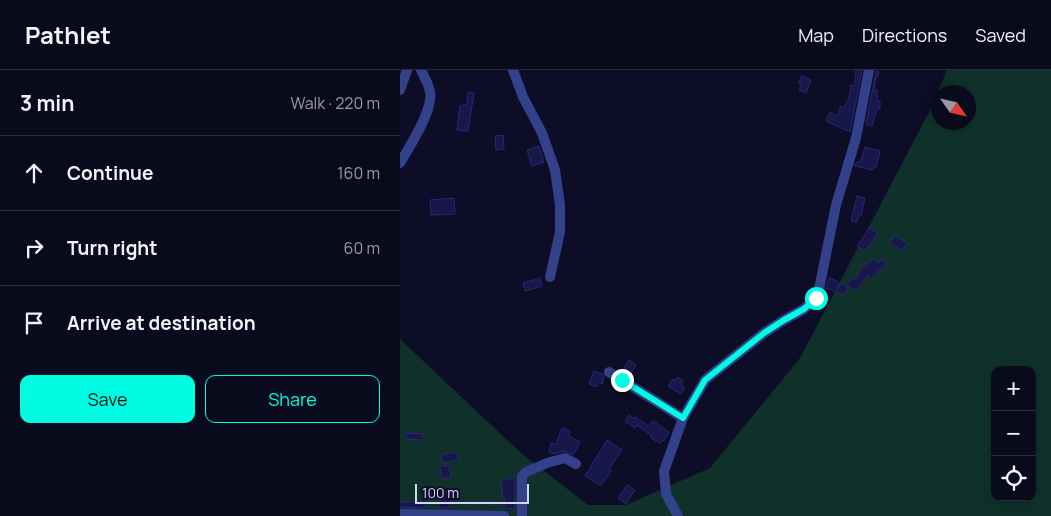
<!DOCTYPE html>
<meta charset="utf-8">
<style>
:root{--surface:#0a0a1d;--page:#18182a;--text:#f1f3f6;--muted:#999aa4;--line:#2a2b3b;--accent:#00fde3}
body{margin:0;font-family:Manrope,sans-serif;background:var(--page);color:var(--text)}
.controls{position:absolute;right:15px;bottom:15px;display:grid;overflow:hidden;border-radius:10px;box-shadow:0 2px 8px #0003}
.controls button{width:45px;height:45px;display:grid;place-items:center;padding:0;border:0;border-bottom:1px solid var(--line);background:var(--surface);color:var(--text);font:25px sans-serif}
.compass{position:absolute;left:531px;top:15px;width:45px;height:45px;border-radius:50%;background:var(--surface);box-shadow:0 2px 8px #0003;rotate:124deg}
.scale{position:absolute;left:15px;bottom:12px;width:114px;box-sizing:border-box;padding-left:5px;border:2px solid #d2d6ff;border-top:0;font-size:14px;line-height:18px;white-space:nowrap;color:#d2d6ff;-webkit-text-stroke:4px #0d0d27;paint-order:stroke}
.stop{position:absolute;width:15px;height:15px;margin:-11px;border:4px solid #00fde3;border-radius:50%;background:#fff}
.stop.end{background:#00fde3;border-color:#fff;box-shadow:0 1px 5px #0008}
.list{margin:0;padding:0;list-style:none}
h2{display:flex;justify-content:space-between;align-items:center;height:65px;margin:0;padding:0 20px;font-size:21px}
h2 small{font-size:16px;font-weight:400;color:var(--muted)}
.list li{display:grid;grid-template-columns:32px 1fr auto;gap:15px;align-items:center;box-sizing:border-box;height:75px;padding:0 20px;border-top:1px solid var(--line)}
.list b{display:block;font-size:19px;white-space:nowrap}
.list em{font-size:16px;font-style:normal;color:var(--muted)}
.actions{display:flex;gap:10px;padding:15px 20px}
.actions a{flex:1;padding:11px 0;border:1px solid var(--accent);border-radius:10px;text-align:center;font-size:18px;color:var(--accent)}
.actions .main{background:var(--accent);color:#111}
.icon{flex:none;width:28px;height:28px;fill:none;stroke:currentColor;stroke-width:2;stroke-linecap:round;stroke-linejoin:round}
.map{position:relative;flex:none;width:651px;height:446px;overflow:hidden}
header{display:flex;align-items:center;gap:30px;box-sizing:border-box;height:70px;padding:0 25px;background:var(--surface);border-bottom:1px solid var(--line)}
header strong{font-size:24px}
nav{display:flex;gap:28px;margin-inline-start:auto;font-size:18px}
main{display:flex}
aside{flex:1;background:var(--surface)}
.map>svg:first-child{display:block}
.green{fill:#0f3129;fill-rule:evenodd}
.building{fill:#17174a;stroke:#272778}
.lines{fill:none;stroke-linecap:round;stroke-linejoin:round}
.minor{stroke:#33418a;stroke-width:10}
.route{stroke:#00fde3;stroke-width:6}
</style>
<header>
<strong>Pathlet</strong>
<nav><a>Map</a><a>Directions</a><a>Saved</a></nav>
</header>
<main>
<aside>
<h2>3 min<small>Walk · 220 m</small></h2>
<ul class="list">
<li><svg class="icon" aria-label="ahead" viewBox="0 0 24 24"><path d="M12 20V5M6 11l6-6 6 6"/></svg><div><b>Continue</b></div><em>160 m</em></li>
<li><svg class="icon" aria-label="right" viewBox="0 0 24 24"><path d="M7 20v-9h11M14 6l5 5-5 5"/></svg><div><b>Turn right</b></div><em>60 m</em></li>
<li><svg class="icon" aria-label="arrive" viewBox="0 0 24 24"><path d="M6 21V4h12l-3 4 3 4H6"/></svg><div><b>Arrive at destination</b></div></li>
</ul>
<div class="actions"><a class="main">Save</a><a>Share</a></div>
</aside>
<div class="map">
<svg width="651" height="446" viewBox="0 0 651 446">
<rect width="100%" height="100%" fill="#0d0d27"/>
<!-- green -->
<path class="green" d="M547,0h104v446h-651v-177l121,114 67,52h38l84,-37 90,-110 129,-246zM538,22h30v30h-30zM595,300h37v127h-37z"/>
<!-- building -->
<path class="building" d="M456,0h6l-12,62 -24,-11 4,-9 7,4 4,-10 2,2 6,-9 2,-14 3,1z
M476,1l3,1 -1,5h-2l-2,13h3v11h3v8h-3l-5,17 -6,-1z
M402,6l9,4 -5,13 -7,-3 3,-5 -4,-2z
M68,22l6,1 -6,38 -11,-1 3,-24 7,-2z
M103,65l1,14 -8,1 -1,-14z
M139,76l5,16 -12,4 -5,-16z
M465,77l15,4 -4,16h-2l-1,3 -18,-4 1,-3 5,-2z
M457,126l8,2 -4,17 -2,-1 -2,8 -6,-1z
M54,128l1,16 -24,1 -1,-15z
M470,158l8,5 -13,18 -8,-5z
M495,166l12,7 -5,8 -12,-8z
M474,188l4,5 4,-4 4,5 -14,14 -4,-3 -12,16 -10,-6 8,-7 2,1 4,-8z
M140,208l2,8 -17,5 -2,-8z
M429,208l10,4 -2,7 5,-6 6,5 -4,7 -18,-7z
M229,290l7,5 -5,8 -7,-5z
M194,301l9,3 1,3 -2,7 -3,-2 -3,5 -7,-3z
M277,307l6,4 -2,4 4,3 -4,6 -13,-8 5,-7 2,2z
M229,345l5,4 1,-2 14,9 4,-5 16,11 -5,9 -2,-1 -2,3 -9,-5 1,-2 -15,-11 -2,3 -10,-7z
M162,358l8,3 -2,4 12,7 -7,13 -9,-4 -10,3 -5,-2 2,-9 5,1z
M6,363l16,1v6l-16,-1z
M207,370l15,10 -13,19 2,2 -10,15 -16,-10z
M57,382l2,7 -16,4 -2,-8z
M49,395l2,12 -9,2 -2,-12z
M115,408v31l-11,-1 1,-11h-2l-2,-17z
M227,415l8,5 -9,14 -8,-6z
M41,424l10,1 -1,13h-11z
M0,432h25v6l-25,-1z"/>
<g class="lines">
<!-- minor -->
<path class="minor" d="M113,0l10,27 19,36 13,37 5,35v27l-10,45
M0,20l7,-20
M0,93c9,-15 34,-54 30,-71 -1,-8 -6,-15 -9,-22
M209,302l74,46
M0,444l104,2
M122,446v-40l4,-4 21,-9 18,-5 11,6
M278,446l-12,-22 -2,-23 19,-53 22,-38 59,-47 20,-13 20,-11 11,-11 4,-9 17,-84 20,-67 13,-68"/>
</g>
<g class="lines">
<!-- route -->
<path class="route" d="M222,310l61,38 22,-38 59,-47 20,-13 20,-11 12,-11"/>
</g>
</svg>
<div class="controls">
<button>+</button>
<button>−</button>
<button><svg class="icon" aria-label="locate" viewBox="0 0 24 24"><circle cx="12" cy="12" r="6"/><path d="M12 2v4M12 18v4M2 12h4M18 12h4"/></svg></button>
</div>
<svg class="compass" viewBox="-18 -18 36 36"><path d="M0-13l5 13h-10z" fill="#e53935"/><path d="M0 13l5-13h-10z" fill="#999aa4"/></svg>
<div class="scale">100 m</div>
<div class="stop" style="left:416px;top:228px"></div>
<div class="stop end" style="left:222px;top:310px"></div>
</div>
</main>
